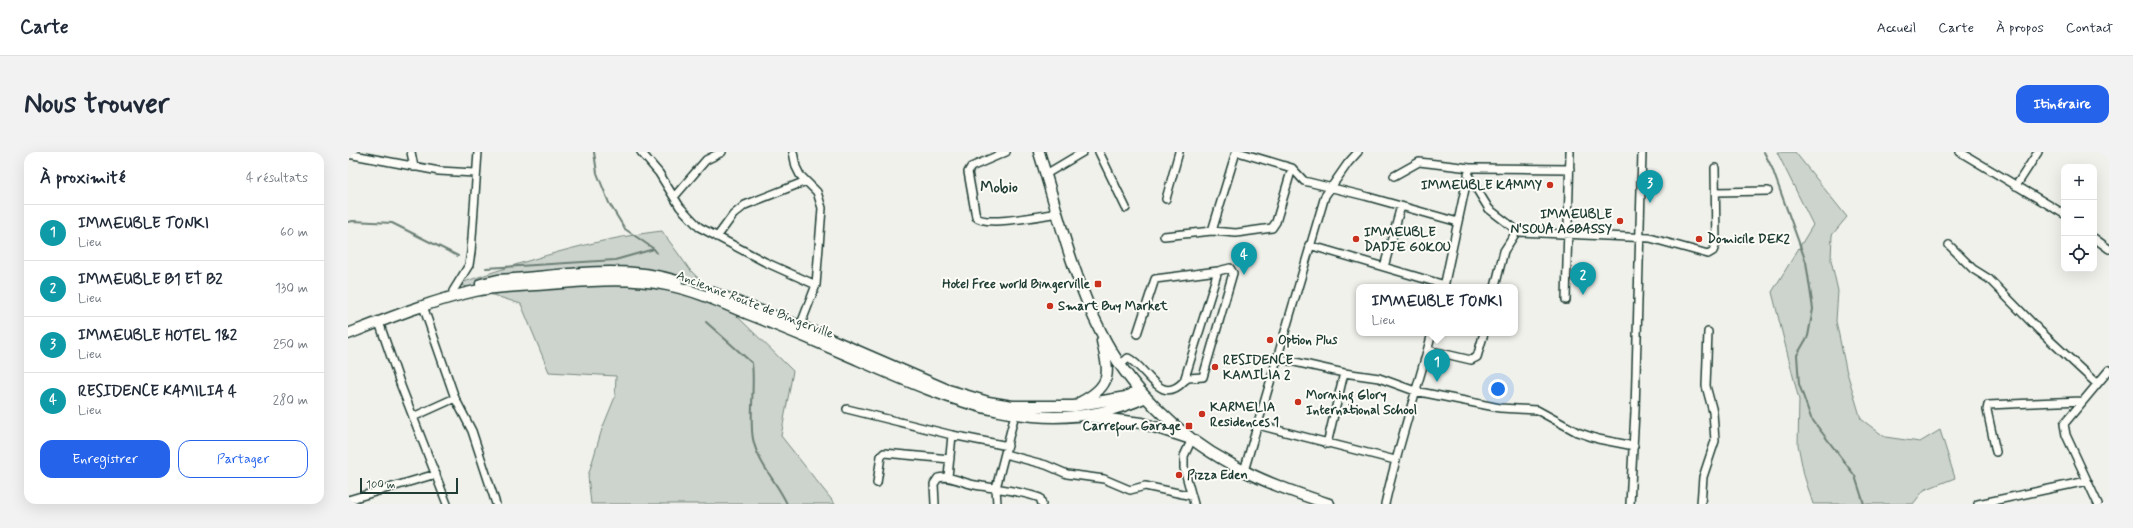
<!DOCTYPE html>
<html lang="fr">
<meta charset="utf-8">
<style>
:root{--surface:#fff;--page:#f2f2f3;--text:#1f2937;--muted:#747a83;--line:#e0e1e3;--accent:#2563eb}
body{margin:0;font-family:Mynerve,sans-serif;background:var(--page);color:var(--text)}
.controls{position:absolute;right:12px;top:12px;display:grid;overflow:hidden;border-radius:8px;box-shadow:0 4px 16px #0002}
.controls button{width:36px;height:36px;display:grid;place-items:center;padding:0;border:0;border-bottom:1px solid var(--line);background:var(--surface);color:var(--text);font:20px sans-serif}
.scale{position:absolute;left:12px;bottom:10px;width:98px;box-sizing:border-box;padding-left:4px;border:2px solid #1f3d34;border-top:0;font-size:11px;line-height:14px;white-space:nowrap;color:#1f3d34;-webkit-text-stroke:3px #fdfcf7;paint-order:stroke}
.you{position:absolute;left:1150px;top:237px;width:14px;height:14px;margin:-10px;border:3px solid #fff;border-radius:50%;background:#1a73e8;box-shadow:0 0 0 6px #1a73e833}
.badge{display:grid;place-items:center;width:26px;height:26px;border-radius:50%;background:var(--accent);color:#fff;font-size:13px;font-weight:700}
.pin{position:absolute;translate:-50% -33px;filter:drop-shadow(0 1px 2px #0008)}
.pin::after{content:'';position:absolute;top:21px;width:14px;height:12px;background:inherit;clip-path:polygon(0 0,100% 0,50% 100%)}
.popup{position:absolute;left:1008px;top:132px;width:162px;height:52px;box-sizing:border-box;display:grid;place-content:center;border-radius:8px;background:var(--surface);filter:drop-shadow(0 1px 3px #0005);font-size:13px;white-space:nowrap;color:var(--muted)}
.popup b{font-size:15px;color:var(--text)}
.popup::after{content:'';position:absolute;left:50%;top:100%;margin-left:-8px;border:8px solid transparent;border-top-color:var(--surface)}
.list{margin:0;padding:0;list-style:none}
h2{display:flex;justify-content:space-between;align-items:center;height:52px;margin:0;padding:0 16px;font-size:17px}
h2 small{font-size:13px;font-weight:400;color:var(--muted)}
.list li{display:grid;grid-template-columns:26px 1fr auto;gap:12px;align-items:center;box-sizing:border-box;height:56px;padding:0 16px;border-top:1px solid var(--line)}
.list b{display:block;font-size:15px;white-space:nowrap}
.list p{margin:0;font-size:13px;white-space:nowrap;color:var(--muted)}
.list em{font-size:13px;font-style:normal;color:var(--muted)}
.actions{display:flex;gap:8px;padding:12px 16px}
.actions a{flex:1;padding:9px 0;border:1px solid var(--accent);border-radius:12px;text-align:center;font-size:14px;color:var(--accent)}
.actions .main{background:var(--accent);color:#fff}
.icon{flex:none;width:22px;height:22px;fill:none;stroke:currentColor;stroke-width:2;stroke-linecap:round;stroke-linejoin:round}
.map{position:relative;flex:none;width:1761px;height:352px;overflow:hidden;border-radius:12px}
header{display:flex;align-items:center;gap:24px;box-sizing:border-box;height:56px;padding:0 20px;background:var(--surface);border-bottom:1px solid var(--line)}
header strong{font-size:19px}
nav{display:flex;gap:22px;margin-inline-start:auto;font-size:14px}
.intro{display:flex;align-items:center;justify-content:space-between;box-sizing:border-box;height:96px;padding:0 24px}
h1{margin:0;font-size:28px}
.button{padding:10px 18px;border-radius:12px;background:var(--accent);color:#fff;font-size:14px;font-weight:700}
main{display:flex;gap:24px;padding:0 24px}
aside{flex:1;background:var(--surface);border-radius:12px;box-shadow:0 4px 16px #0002}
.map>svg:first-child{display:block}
.green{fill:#cdd3cd;stroke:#768880}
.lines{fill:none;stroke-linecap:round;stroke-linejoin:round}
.stream{stroke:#6c8077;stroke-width:2}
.street-casing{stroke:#1f3d34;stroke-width:10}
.secondary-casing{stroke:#1f3d34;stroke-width:13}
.street{stroke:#fdfcf7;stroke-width:7}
.secondary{stroke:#fdfcf7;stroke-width:10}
.poi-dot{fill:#c8321e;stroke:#fdfcf7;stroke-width:1.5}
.labels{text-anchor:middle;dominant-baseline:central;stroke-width:4;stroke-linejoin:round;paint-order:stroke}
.poi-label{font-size:13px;font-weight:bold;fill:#1f3d34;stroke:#fdfcf7;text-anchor:start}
.street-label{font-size:13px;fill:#1f3d34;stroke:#fdfcf7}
.quarter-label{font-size:15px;font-weight:bold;fill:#1f3d34;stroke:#fdfcf7}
</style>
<header>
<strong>Carte</strong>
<nav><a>Accueil</a><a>Carte</a><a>À propos</a><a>Contact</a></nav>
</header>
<div class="intro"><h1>Nous trouver</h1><a class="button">Itinéraire</a></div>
<main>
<aside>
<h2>À proximité<small>4 résultats</small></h2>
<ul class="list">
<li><span class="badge" style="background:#0f9aa8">1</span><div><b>IMMEUBLE TONKI</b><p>Lieu</p></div><em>60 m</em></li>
<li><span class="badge" style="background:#0f9aa8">2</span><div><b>IMMEUBLE B1 ET B2</b><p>Lieu</p></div><em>130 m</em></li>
<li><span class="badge" style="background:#0f9aa8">3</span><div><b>IMMEUBLE HOTEL 1&amp;2</b><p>Lieu</p></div><em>250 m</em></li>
<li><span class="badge" style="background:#0f9aa8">4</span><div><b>RESIDENCE KAMILIA 4</b><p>Lieu</p></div><em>280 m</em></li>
</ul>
<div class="actions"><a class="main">Enregistrer</a><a>Partager</a></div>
</aside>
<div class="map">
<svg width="1761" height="352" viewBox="0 0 1761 352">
<rect width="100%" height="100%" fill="#f0f1eb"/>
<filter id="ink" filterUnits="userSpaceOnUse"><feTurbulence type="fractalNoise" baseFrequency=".025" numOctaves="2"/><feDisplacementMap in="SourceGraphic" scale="8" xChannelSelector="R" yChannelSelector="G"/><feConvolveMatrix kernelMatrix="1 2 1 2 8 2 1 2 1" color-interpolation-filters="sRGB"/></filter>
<g filter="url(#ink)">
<!-- green -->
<path class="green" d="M1429,0h18l52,65 -15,18 -1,25 7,31 -2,30 10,48 15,50 24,18 35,5 20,-12 15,48 -31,12 -11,14h-100l-9,-29 -6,-30 1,-45 -27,-108 41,-67z
M314,79l28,39 103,101 -12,65 54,68h-244l-3,-28 14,-47 13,-32 1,-21 -67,-4 -28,-68 -63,-20c67,-23 134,-45 204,-53z"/>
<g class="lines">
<!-- stream -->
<path class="stream" d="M246,0l3,21 12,30 16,26 29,20
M1416,0l8,16 34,94 7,47 -5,27 -11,19 2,29 12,34 44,58 9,28
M0,70l5,-1 39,2 66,33
M138,116l129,-8 39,-11 3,4
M358,170l46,41c3,24 -3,55 1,76 5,25 24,43 34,65"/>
<!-- street casing -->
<g class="street-casing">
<path id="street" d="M63,0l3,15
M293,0l18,21 21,34 19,20 66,35 51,23
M445,0l3,15 4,8 17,17 5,16 -6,77 -17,44
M658,0l-35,15 -3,5 8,45c9,10 68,-2 82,-4
M751,0l27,56
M890,0l54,16 12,13 61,15 93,26
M1612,0l104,62
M0,2l91,17 36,2
M1222,17l-94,-1h-6l-2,7 21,34 30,23 131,6 58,16 5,-3 3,-7 -1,-76
M698,22l37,-22
M1046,24l25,-14 51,6
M1668,34l22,-34
M1368,40l52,-1
M326,45l32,-37 16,-8
M818,47l13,-47
M864,79l24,-79
M816,84l48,-5 24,2 36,-5 4,-6 16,-54
M369,85l16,-22 12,-10 61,-24
M1746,86l15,11
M961,93l136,40
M1601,93l24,24 16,10 50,51 58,54
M1036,115l17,-61
M1096,135l21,-98
M1147,135l9,-36 13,-20
M105,139l16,-26 2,-13 7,-100
M1218,148l4,-148
M75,154l32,92 17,33 24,73
M31,170l22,64 46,118
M1080,198l43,10 6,-3 7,-24
M929,206l67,15 35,5 36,13 85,17 37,2 40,22 21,7 36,7
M772,213l8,-7c20,10 32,49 56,23l34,-110 -63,8 -18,55
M836,229l4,-3 15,-1 30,-104 -3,-5 -12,3
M499,257l105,26 56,11
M65,265l42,-19
M910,273l137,35
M844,287l-8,17v12l10,36
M979,292l17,-71
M1648,300l-9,-42 1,-5 94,-4
M657,302l41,11 21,9 37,5 26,11 15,-4 47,10
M896,319l81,-275 23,-33 10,-11
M600,325l4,-42
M529,331l4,-27 3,-3 66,6
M0,348l88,-26
M587,352l-1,-20 4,-6c13,-3 24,5 37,7 22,4 43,5 65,13l2,6
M649,352l-1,-16 19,-74
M1037,352c13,-58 32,-114 47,-171
M1282,352l5,-92 7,-260
M1353,352l2,-27 12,-36 -2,-29 -7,-26 2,-54
M1630,352l109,-23
M1750,352l-32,-69 -2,-11 45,-54"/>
</g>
<!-- secondary casing -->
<g class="secondary-casing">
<path id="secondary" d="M691,0c18,58 34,126 62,180 27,55 76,103 130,132 30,17 65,29 98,40
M133,132l17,-4c58,-3 122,-17 179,1
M363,140l89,34 148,64 40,12 24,4h62l52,-9 13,-7
M0,182c41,-16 83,-33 127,-43 28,-6 58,-5 87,-8 35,-3 70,-5 105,2 27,5 53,17 79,28 36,14 72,29 108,45 93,41 191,86 292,39
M733,250c32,-17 28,-29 21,-61
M742,265l52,6 46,15"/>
</g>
<!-- street -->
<use href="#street" class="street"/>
<!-- secondary -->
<use href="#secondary" class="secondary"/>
</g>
</g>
<!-- markers -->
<g class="poi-dot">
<circle cx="1202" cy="33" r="4"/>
<circle cx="1272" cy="69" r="4"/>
<circle cx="1008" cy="87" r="4"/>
<circle cx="1351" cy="87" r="4"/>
<rect x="746" y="128" width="8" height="8" rx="2"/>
<circle cx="702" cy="154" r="4"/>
<circle cx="922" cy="188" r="4"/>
<circle cx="867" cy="215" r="4"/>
<circle cx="950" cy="250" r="4"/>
<circle cx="854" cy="262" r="4"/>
<rect x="837" y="270" width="8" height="8" rx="2"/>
<circle cx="831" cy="323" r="4"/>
</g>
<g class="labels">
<!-- poi labels -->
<g class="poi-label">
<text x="1194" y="33" text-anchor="end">IMMEUBLE KAMMY</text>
<text x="1264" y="62" text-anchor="end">IMMEUBLE<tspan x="1264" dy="15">N'SOUA AGBASSY</tspan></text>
<text x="1016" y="80">IMMEUBLE<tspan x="1016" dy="15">DADJE GOKOU</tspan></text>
<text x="1359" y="87">Domicile DEK2</text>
<text x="742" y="132" text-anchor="end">Hotel Free world Bingerville</text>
<text x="710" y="154">Smart Buy Market</text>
<text x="930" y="188">Option Plus</text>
<text x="875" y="208">RESIDENCE<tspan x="875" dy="15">KAMILIA 2</tspan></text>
<text x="958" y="243">Morning Glory<tspan x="958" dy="15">International School</tspan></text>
<text x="862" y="255">KARMELIA<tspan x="862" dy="15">Residences 1</tspan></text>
<text x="833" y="274" text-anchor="end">Carrefour Garage</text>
<text x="839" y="323">Pizza Eden</text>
</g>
<!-- street labels -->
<g class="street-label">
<text transform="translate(407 153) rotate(21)">Ancienne Route de Bingerville</text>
</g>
<!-- quarter labels -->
<g class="quarter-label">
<text x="651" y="36">Mobio</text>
</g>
</g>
</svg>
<div class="controls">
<button>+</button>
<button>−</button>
<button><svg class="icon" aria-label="locate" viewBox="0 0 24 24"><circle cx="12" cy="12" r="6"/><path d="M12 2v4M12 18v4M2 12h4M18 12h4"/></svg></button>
</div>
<div class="scale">100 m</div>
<div class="you"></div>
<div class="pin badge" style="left:1089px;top:230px;background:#0f9aa8">1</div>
<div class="popup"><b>IMMEUBLE TONKI</b>Lieu</div>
<div class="pin badge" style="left:1235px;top:143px;background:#0f9aa8">2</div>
<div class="pin badge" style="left:1302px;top:51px;background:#0f9aa8">3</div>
<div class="pin badge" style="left:896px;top:123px;background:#0f9aa8">4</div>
</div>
</main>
